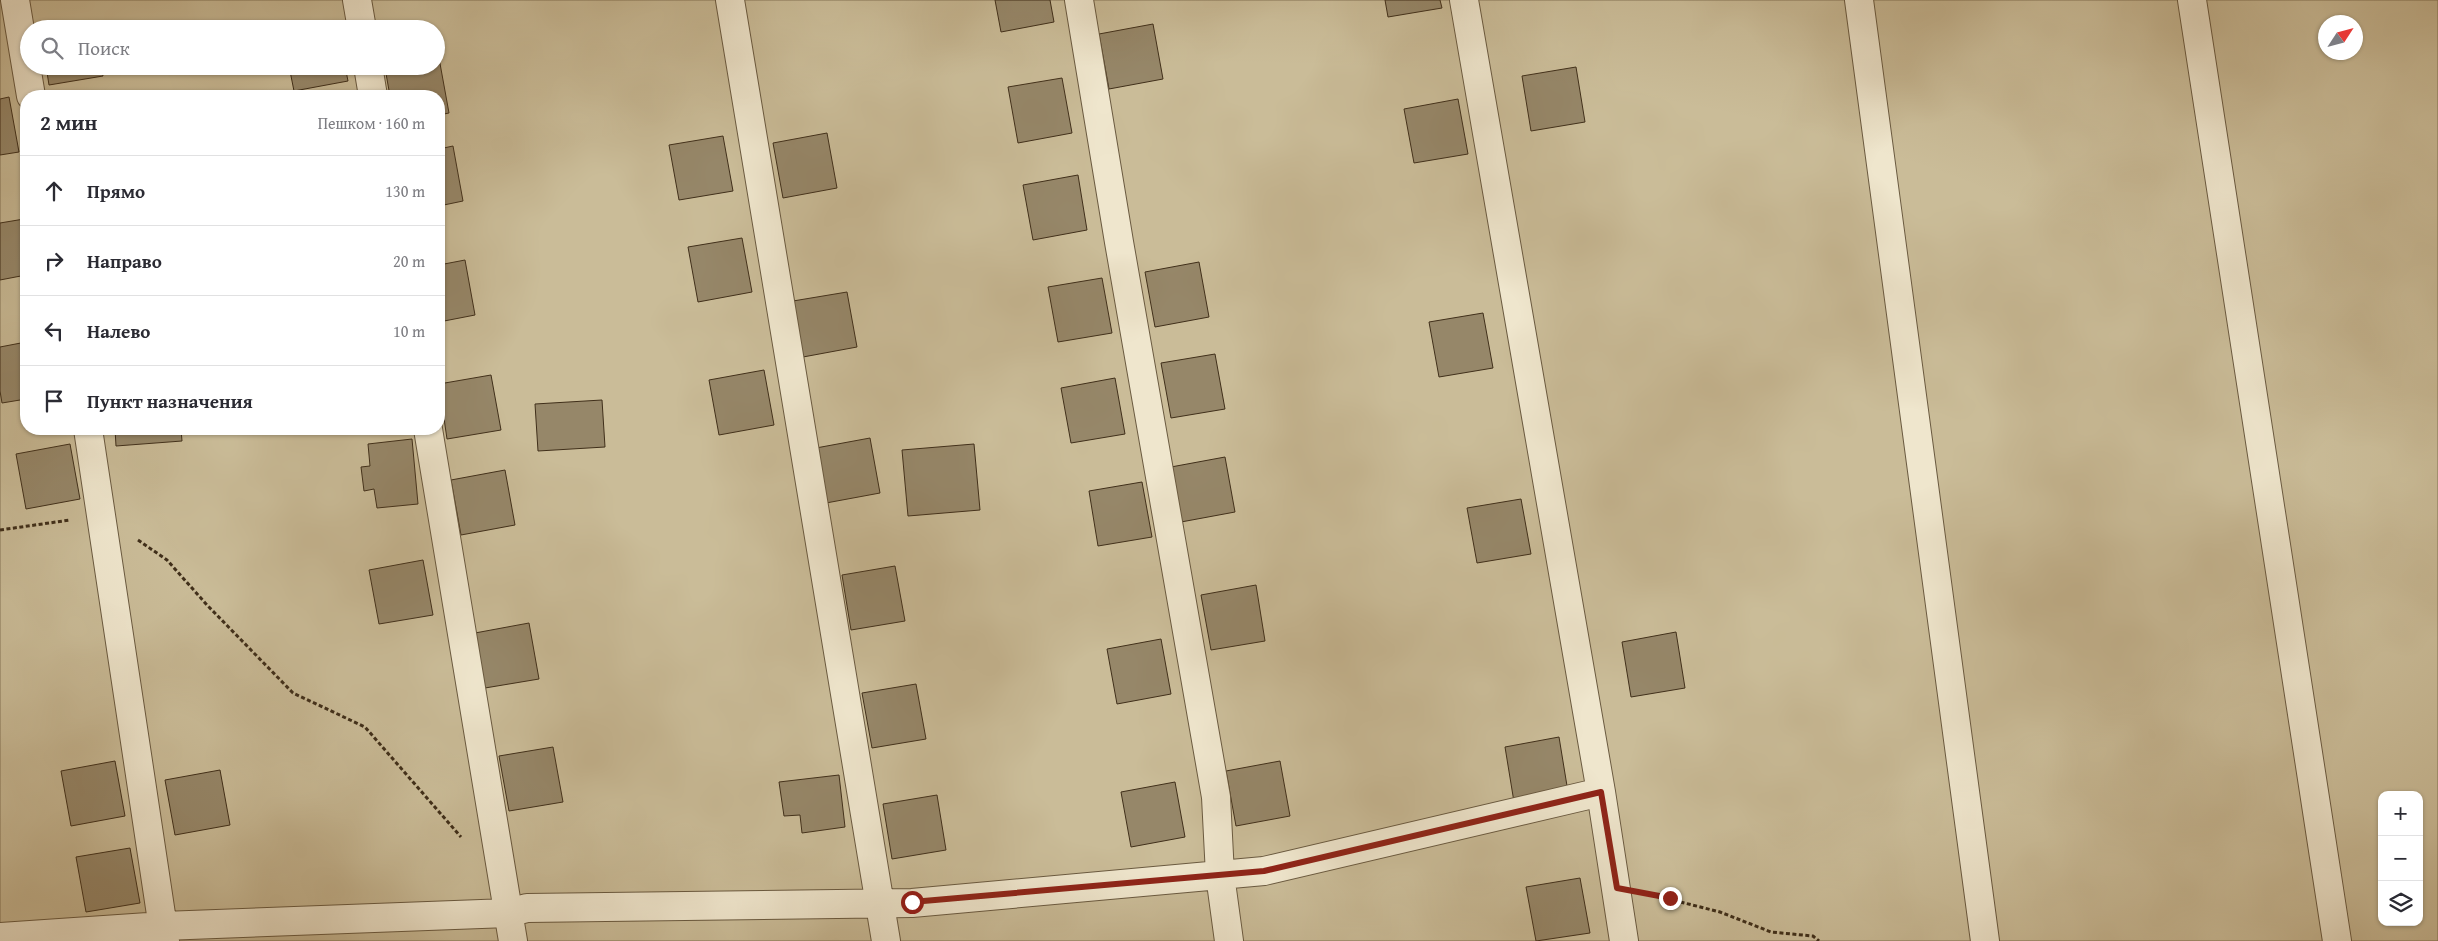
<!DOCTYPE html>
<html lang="ru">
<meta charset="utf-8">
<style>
:root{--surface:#fff;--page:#f2f2f3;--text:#2b2b33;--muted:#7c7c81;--line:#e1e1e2}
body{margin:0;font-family:"Gentium Book Plus",serif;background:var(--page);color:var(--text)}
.controls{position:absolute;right:15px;bottom:15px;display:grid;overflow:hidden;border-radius:10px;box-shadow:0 1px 4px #0004}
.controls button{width:45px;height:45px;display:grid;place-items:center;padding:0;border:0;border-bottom:1px solid var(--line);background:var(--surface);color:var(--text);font:25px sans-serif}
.compass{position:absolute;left:2318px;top:15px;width:45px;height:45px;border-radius:50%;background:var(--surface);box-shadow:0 1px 4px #0004;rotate:54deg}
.stop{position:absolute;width:15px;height:15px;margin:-11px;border:4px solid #8f2418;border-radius:50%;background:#fff}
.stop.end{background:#8f2418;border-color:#fff;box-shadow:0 1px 5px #0008}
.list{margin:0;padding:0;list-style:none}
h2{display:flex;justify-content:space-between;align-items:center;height:65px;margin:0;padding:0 20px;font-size:21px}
h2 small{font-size:16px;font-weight:400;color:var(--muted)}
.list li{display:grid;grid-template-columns:32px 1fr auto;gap:15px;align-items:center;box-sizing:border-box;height:70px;padding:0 20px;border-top:1px solid var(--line)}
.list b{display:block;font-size:19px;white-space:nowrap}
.list em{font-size:16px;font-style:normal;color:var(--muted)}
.icon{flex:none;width:28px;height:28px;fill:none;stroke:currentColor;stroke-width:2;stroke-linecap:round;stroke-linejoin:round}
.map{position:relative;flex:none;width:2438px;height:941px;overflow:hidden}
.search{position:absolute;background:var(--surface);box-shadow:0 1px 4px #0004;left:20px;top:20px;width:425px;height:55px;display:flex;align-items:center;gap:12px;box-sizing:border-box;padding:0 18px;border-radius:28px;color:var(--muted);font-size:19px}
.panel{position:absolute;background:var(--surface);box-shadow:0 1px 4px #0004;left:20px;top:90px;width:425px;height:345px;border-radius:20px}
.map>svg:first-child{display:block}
.green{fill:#cabc98;stroke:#857659;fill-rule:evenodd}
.building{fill:#968769;stroke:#402f1a}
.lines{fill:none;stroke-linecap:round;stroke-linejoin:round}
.street-casing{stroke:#6a5a40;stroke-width:30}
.path{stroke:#402f1a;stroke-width:3;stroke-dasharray:4 2.5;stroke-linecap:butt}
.street{stroke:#efe6cd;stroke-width:28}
.route{stroke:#8f2418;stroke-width:6}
</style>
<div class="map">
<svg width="2438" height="941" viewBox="0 0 2438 941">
<rect width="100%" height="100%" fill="#e6d9b2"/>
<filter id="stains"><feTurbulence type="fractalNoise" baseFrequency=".004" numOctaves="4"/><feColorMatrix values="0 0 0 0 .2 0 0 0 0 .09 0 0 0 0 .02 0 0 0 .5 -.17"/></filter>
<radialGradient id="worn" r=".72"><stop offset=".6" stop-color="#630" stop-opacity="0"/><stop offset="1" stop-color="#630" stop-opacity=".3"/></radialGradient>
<!-- green -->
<path class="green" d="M0,0h2438v941h-2438zM2326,22h30v30h-30zM29,29h407v37h-407zM26,96h413v333h-413zM2382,795h37v127h-37z"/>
<!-- building -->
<path class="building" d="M995,0h55l4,22 -53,10z
M1385,0h55l2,8 -54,9z
M93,21l2,8h-49z
M1153,24l10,55 -54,10 -10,-55z
M439,58l10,55 -10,2v-19h-49l-5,-28 51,-2v-7z
M46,66h55l2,10 -54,9z
M289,66h56l3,15 -54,10z
M1576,67l9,55 -54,9 -9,-55z
M1062,78l10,55 -54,10 -10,-56z
M9,97l10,55 -19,3v-56z
M1458,99l10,55 -54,9 -10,-54z
M827,133l10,55 -54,10 -10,-55z
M723,136l10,55 -54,9 -10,-55z
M453,146l10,55 -24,5v-57z
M1078,175l9,55 -54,10 -10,-55z
M24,219l2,56 -26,5v-57z
M742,238l10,54 -54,10 -10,-55z
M465,260l10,55 -36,7v-57z
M1199,262l10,55 -54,10 -10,-55z
M1102,278l10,55 -54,9 -10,-55z
M847,292l10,55 -54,10 -10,-56z
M1483,313l10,55 -54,9 -10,-55z
M26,342v57l-24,4 -2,-12v-44z
M1215,354l10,55 -54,9 -10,-55z
M764,370l10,55 -55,10 -10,-55z
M491,375l10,55 -54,9 -8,-55z
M1115,378l10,56 -54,9 -10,-55z
M602,400l3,47 -67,4 -3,-47z
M115,429h66l1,12 -66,5z
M870,438l10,55 -54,10 -10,-55z
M412,439l6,65 -41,4 -3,-19 -10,2 -3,-24 9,-1 -2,-22z
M70,444l10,55 -54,10 -10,-55z
M974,444l6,66 -72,6 -6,-66z
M1225,457l10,55 -54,10 -10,-55z
M505,470l10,55 -54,10 -10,-55z
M1142,482l10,55 -54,9 -9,-55z
M1521,499l10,55 -54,9 -10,-55z
M423,560l10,55 -54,9 -10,-54z
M895,566l10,55 -54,9 -9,-55z
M1256,585l9,56 -54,9 -10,-55z
M529,623l10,56 -54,9 -10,-55z
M1676,632l9,56 -54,9 -9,-55z
M1161,639l10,55 -54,10 -10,-55z
M916,684l10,55 -54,9 -10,-55z
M1559,737l9,55 -54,10 -9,-55z
M553,747l10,55 -54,9 -10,-55z
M115,761l10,55 -54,10 -10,-55z
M1280,761l10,55 -54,10 -10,-55z
M220,770l10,55 -55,10 -10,-55z
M839,775l6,52 -43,6 -2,-18 -16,1 -5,-34z
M1175,782l10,55 -54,10 -10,-55z
M937,795l9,55 -54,9 -9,-55z
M130,848l10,55 -54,9 -10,-55z
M1580,878l10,55 -54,8 -10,-54z"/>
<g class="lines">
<!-- street casing -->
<g class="street-casing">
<path id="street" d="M15,0l16,96
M357,0l5,29
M730,0l156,941
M1079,0l40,242 97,555 4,78 9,66
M1464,0l137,792 23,149
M1859,0l126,941
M2192,0l145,941
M368,66l5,30
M88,429l77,512
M428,429l85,512
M0,937l163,-11 345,-13 19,-5 385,-5 352,-32 337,-79"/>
</g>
<!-- path -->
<path class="path" d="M0,530l70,-10
M138,540l29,20 40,45 86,88 72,34 96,110
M1649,894l71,18 51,20 42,4 6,5"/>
<!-- street -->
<use href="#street" class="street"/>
</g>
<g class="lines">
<!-- route -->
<path class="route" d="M912,902l352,-31 337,-79 16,96 53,10"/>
</g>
<rect width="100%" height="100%" filter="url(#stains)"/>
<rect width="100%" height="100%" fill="url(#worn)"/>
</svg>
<div class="controls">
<button>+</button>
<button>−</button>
<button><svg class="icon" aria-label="layers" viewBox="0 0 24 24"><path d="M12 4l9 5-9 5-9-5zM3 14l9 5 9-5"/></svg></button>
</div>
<svg class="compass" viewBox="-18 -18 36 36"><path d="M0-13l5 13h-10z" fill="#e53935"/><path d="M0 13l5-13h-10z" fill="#7c7c81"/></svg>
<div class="stop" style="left:912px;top:902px"></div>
<div class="stop end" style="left:1670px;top:898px"></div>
<div class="search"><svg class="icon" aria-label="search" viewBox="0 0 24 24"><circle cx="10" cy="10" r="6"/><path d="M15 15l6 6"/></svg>Поиск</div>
<section class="panel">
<h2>2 мин<small>Пешком · 160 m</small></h2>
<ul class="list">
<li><svg class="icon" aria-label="ahead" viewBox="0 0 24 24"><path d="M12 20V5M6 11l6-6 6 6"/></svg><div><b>Прямо</b></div><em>130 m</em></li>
<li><svg class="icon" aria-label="right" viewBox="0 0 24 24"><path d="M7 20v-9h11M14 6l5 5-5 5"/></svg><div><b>Направо</b></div><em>20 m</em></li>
<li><svg class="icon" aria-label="left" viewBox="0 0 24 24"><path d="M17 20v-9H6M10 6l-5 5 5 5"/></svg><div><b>Налево</b></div><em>10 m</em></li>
<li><svg class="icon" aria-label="arrive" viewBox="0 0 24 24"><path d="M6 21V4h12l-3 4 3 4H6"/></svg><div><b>Пункт назначения</b></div></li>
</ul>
</section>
</div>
